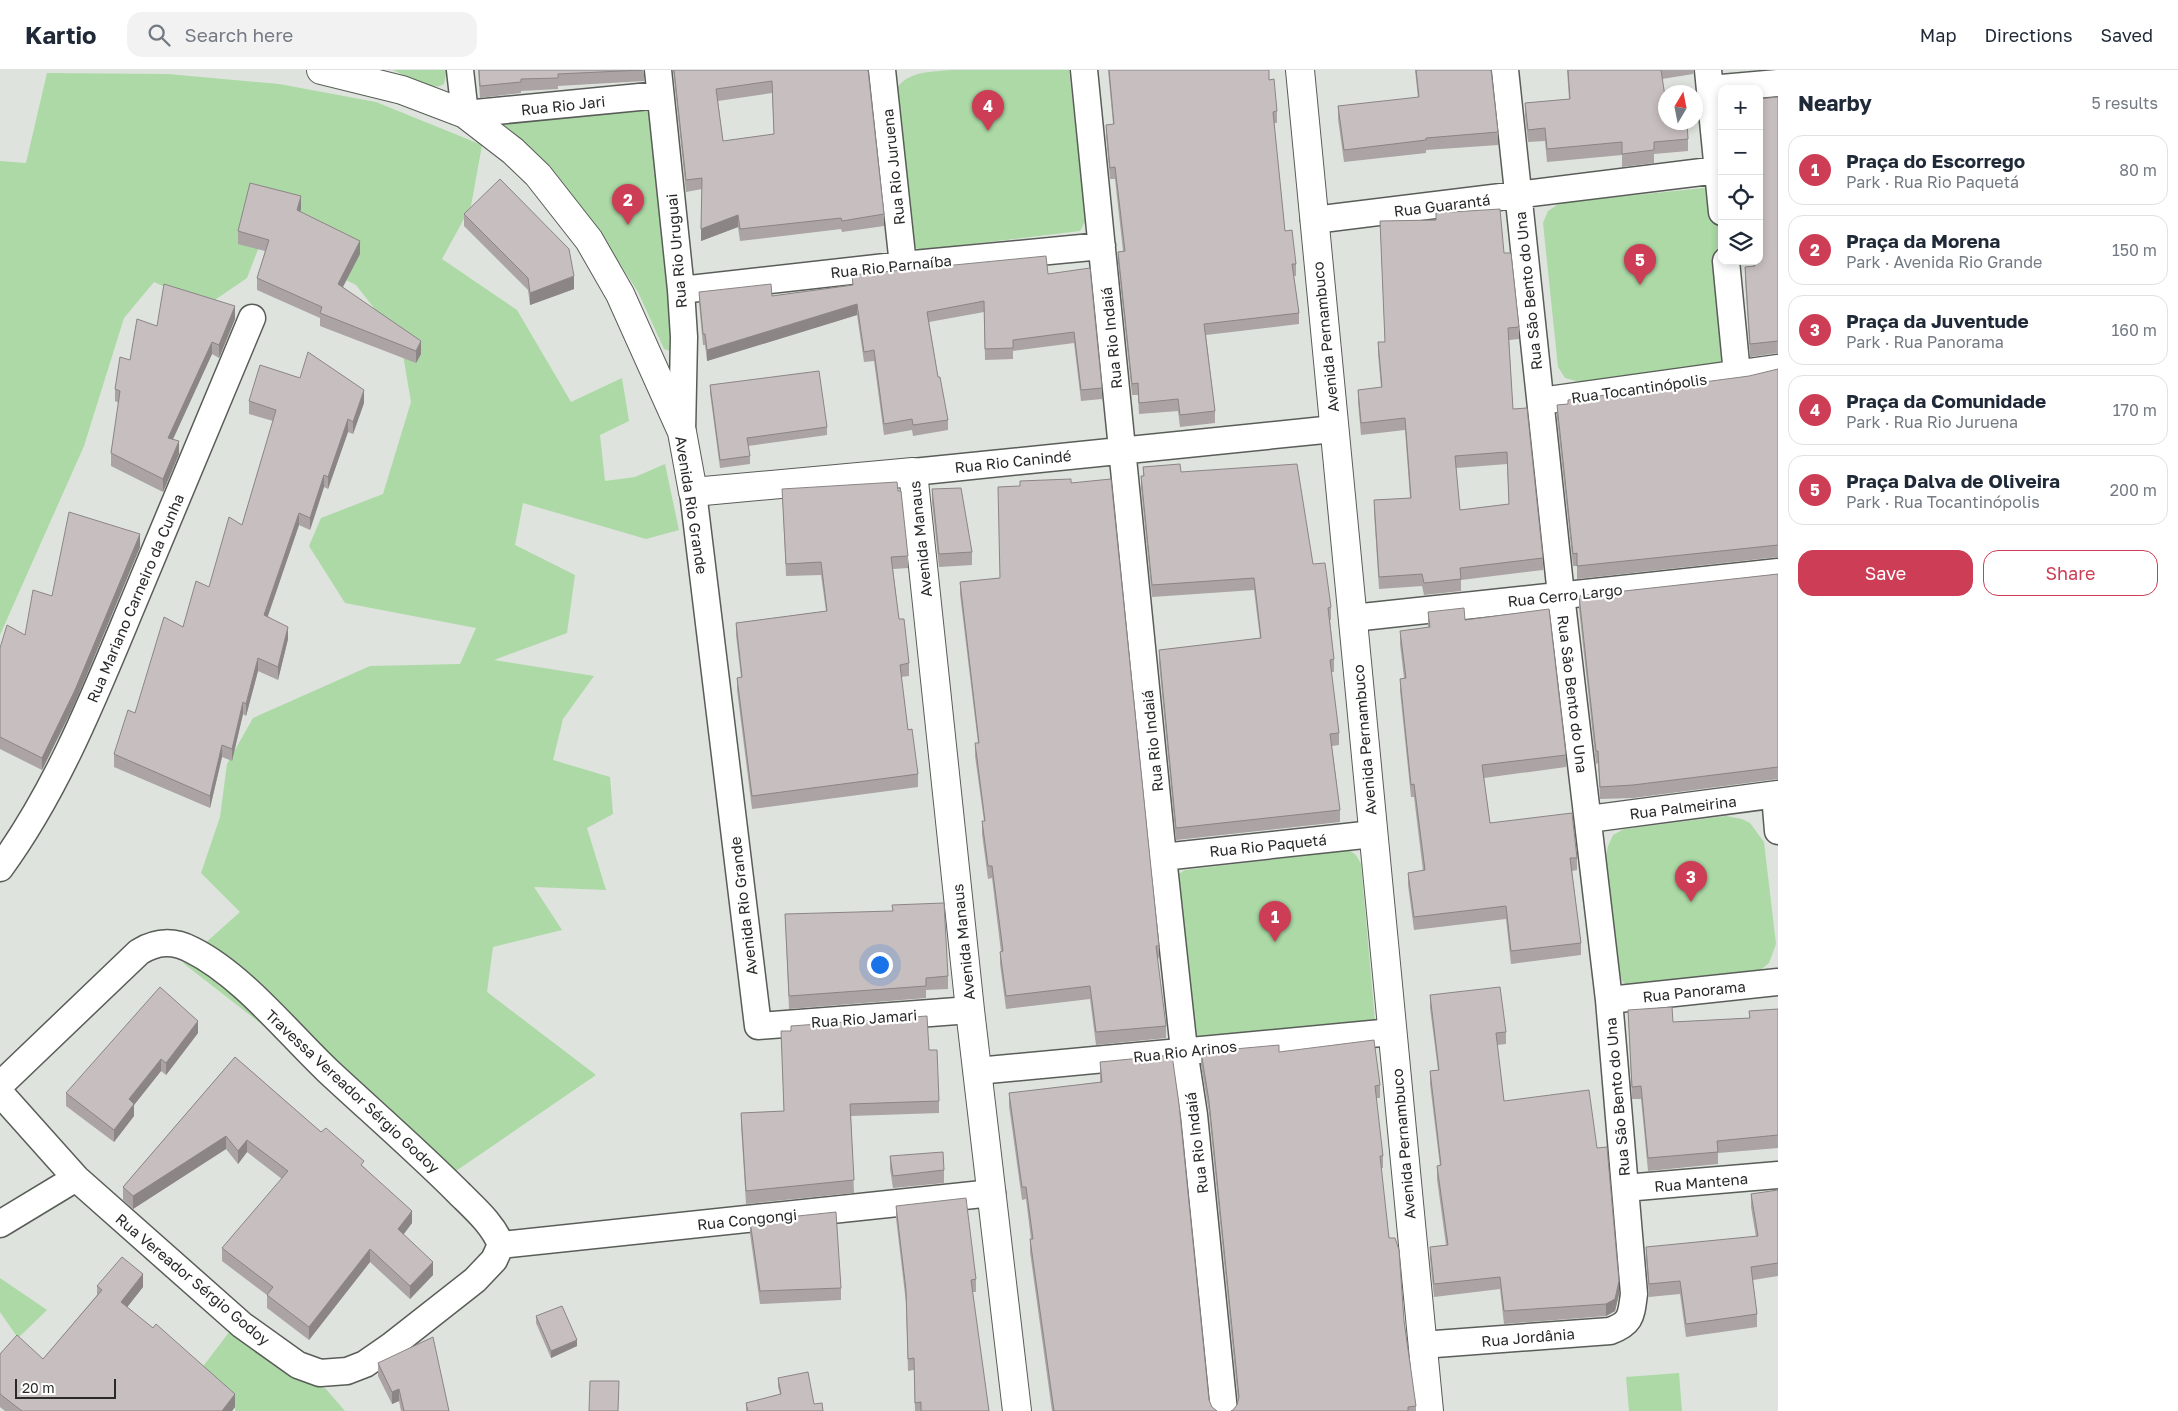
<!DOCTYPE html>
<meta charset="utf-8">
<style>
:root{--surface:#fff;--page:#f2f2f3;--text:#1f2937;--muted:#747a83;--line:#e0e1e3;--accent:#cd3d56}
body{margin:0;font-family:"Golos Text",sans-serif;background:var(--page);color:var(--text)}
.controls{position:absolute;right:15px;top:15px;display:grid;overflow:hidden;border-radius:10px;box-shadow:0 2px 8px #0003}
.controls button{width:45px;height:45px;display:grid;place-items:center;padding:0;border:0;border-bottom:1px solid var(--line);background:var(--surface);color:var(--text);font:25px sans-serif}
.compass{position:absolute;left:1658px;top:15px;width:45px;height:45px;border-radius:50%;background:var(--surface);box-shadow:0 2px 8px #0003;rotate:10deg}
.scale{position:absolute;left:15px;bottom:12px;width:101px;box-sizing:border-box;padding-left:5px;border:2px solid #282a28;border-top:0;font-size:14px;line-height:18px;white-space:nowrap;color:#282a28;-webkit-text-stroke:4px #fff;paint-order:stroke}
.you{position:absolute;left:879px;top:894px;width:18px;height:18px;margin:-12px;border:4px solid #fff;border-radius:50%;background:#1a73e8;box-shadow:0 0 0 8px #1a73e833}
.badge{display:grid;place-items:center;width:32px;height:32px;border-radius:50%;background:var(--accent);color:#fff;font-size:16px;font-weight:700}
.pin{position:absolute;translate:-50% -41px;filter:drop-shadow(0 1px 2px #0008)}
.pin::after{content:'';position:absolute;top:26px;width:18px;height:15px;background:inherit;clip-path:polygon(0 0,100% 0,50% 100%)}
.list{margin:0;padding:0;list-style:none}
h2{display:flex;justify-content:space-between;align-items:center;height:65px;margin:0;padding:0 20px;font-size:21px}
h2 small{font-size:16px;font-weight:400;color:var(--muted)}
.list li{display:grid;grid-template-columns:32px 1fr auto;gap:15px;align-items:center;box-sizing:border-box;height:70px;margin:0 10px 10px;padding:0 10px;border:1px solid var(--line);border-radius:15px}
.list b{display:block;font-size:19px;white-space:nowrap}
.list p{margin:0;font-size:16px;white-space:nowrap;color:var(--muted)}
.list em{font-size:16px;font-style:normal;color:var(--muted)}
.actions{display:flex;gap:10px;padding:15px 20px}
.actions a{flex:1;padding:11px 0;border:1px solid var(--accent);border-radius:15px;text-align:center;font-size:18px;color:var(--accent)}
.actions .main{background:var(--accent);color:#fff}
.icon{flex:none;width:28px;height:28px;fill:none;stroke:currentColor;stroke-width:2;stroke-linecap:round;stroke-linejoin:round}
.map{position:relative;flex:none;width:1778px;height:1341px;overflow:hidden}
header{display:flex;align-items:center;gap:30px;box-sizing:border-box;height:70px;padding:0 25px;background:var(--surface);border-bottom:1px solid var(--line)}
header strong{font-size:24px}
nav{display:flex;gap:28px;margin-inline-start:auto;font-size:18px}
.search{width:350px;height:45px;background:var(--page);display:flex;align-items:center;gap:12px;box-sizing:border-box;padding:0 18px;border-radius:15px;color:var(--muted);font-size:19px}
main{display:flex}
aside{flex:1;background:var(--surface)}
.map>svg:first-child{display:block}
.green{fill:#acd9a6}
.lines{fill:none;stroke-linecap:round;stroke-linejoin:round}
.street-casing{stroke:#595d58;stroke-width:29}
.secondary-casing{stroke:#595d58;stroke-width:30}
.street{stroke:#fff;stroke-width:26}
.secondary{stroke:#fff;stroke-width:28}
.wall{fill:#aba3a4;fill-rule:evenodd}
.shaded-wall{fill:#8b8586}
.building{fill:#c7bebf;stroke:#8b8586;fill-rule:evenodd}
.labels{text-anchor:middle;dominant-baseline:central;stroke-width:4.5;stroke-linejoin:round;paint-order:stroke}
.street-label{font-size:15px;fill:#282a28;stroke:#fff}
</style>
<header>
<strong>Kartio</strong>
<div class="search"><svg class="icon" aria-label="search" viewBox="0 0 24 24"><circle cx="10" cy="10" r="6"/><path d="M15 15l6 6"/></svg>Search here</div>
<nav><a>Map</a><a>Directions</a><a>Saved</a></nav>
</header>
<main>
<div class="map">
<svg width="1778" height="1341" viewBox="0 0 1778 1341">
<rect width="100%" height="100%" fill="#dee3dd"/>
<!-- green -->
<path class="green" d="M393,0h54l-3,14c-15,9 -37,-8 -51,-14z
M953,0h116l17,150 -6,11 -159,19 -7,-3 -18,-157c11,-20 37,-18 57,-20z
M47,3l121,1 111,10 97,18 106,43 -11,61 -29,53 75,51 54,92 51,-24 7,43 -29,14 5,46 30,-4 30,-13 14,66 -33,9 -123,-36 -8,42 60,30 -8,58 -73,27 100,16 -31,43 -10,41 57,17 3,37 -26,14 19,62 -72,-3 28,43 -69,17 -6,45 109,83 -143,98 -270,-210 57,-51 -39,-39 19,-56 7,-53 26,-46 117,-52 90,-2 16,-36 -131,-25 -36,-57 12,-28 62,-24 28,-92 -10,-59 -45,-58 -94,-46 -15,39 -41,28 -52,-24 -30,36 -40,128 -84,189v-474l26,2z
M648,39l25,238 -3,4 -6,-2 -26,-57 -39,-61 -106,-110z
M1703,118h4l15,10v63l5,105 -144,17 -18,-5 -7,-11 -15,-144 5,-12 12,-8z
M1726,746l16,3 8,4 14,19 12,102 -7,19 -11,9 -126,14 -8,-3 -6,-8 -13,-116 3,-13 5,-11 11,-6z
M1349,780l7,5 5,9 14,157 -178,16 -4,-4 -17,-153 3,-6 6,-4z
M0,1208l47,32 -29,28 -18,-26z
M230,1261l96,58 19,22h-110v-4l-37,-34z
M1679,1303l3,38h-53l-3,-34z"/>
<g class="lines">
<!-- street casing -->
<g class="street-casing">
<path id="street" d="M460,0l5,44 195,-19
M658,0l23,220 3,47 -2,95
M882,0l21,195
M1084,0l79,787 21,193 10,65 30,296
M1708,0l14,142
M1710,19l68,-6
M1314,150l404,-50
M1726,191l11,113
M681,220l222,-25 199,-19
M1541,331l237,-33
M913,402l421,-43
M693,422l65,534 212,-16
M1353,548l425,-46
M1775,725l3,36
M1589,749l189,-25
M1163,787l210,-23
M0,798c57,-78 94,-171 131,-260 40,-96 80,-193 121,-290
M1609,930l169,-18
M977,1001l415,-39
M0,1015l139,-133c18,-11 34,-12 53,-2 50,25 95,82 136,121 43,40 88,79 130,121 16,16 35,32 43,53
M0,1023l76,85 166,147 56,40 22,8 27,-2 18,-7 26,-18 84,-66 19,-20 7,-15
M1625,1118l153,-13
M0,1154l76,-46
M501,1175l491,-52
M1422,1275l188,-14c22,-8 21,-16 24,-37l-25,-294 -48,-405 -56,-525"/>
</g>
<!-- secondary casing -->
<g class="secondary-casing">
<path id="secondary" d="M321,0l81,20 63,24 48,37 25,24 51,65 31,54 62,138 11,60 220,-20 57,538 47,401
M1300,0l129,1341"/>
</g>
<!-- street -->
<use href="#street" class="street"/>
<!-- secondary -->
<use href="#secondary" class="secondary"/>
</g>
<!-- wall -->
<path class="wall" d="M478,0h166v11l-86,5v3l-37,2v2l-41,5z
M673,0h195l16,144v12l-42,6 -1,-3 -101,12 -2,-14 -37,14 1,-52 -16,3zM772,23l2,41 -51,7 -5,-40z
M1108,0h161v10l8,31v12h-3l11,108 11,33v12h-2l5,37v11l-93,11 9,76v12l-35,4 -2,-16 -39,3 -1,-19h-6l-14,-132v-11l5,-1 -8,-72h-5l-4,-43v-11l7,-1z
M1415,0h76l7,62v13l-72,5v3l-82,9 -6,-43v-13l80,-8z
M1567,0h127l-1,4 -31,5 4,43 22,17v12l-34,3v9l-32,4v-12l-75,7 -2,-21 -17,1 -3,-26v-13l44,-4z
M1778,27v256l-28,4 -5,-77v-13h8v-6h6z
M301,139l-1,2 60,43 -17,33 78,67 -5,9 -96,-37v-8l-63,-28v-12l8,-27 -27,-7v-13z
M1436,143l68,40 15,74v12l-10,1 4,69 30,149v12l-82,10v11l-37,4 -2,-9 -43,3 -5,-77v-12l36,-2 -5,-68 -44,5 -3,-33v-12l23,-3 -3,-33v-12h7l-5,-121 56,-1zM1507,394l2,40 -49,6 -4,-42z
M464,144l110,75 -44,16 -2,-15 -64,-64z
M1048,204l54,114v11l-21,2 -7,-58 -61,8v8l-28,1 -1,-48 -55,10 9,55 10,43v10l-35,6 -1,-6 -28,5 -10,-74 -10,1 -7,-47 -150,46 -2,-16h-2l-4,-42v-11l73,4 80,-11v-10z
M235,249l-16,39 -7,-4 -39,85 6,15 -16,38 -52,-26v-13l8,-50 -4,-2v-12l42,-63z
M1778,299v188l-201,22v-13h-4l-16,-148v-13l11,-1 181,-28z
M710,315l117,42v8l-79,11 2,10v8l-30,4 -10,-75z
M249,331l115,2 -11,31 -5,-2 -20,57 -4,-2 -14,43 -11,-5 -31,91 20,23 -10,41 -20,-9 -12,45 -3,-2 -11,47 -10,-4 -12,51 -96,-41v-13l21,-41 48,-86 26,-40 33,-62 31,-104 -24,-7z
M1143,397l38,5 132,92 18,43v13h-1l4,39v13h-3l8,61v12l-7,1 8,64v12l-164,18 -17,-177v-13l101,-12 -6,-48 -102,7 -11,-109v-12h2z
M1071,413l88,463v12h-2l9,68v12l-70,7 -6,-46 -84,10 -6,-45v-12h1l-9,-74 -4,1 -6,-45v-13h2l-9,-65v-13h3l-18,-149v-12l40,-4z
M782,419l116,2 10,65v12l-15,1 6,50 10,44v13l-8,1 7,53 10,44v13l-166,22 -15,-119v-12l4,-1 -5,-42v-12l90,-12 -5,-36 -35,1z
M932,419l40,63v13l-33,2 -7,-65z
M140,477l-65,156 -33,67 -42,-21v-101l25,-13 27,-39z
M1778,504v205l-145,19 -33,1 -2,-36 -2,1 -17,-155v-13z
M1428,542l37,8 101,135v12l-82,11 6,45 87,35v12l-5,1 9,72v12l-70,9 -5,-45 -92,11 -6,-45v-12l15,-2 -9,-74h-3l-11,-106v-12l4,-1 -4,-34v-13l28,-4z
M785,844l163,62v13l-22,1v8l-137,11z
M1430,925l76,37v12l-9,1 7,56 93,47 22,146 -4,17 -9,5 -102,8 -4,-35 -66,8 -4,-38v-12l16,-2 -9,-66v-13h3l-10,-82v-13l8,-1 -8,-62z
M1778,939v139l-60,5v11l-70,7 -7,-72h-9l-4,-89 45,12 76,-4v-7z
M781,961l148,19 10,51v12l-88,3 3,77 -108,11 -5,-79v-12l43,-2z
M198,963l-32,42 -5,-4 -27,34v11l-20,26 -48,-36v-13z
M1201,982h78l101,33v13h-4l7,58v12h-2l8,70 15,83 12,85v5h-185l2,-1 4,-5 1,-4 -29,-288 -8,-48z
M235,987l86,75 43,35 48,56 -9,11 30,41 -23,24 -40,-37 -61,78 -42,-32v-13l-45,-34v-13l60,-69 -35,-27 -9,12 -12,-15 -93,60 -10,-9v-13z
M1100,992l109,338 3,7 5,4h-165l-22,-159v-13h1l-5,-40 -4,1 -13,-94v-13l91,-11z
M890,1086l54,14v13l-51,5 -3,-19z
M1778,1120v86l-25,4 4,34v13l-71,10 -6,-43 -31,3 -3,-37v-13l110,-10 -5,-30v-13z
M896,1136l80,73v13h-4l17,119h-74l-1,-41 -6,1 -2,-68 -10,-85z
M750,1151l91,67v12l-81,4 -10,-70z
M97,1216l46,1 -16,20 108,100 -3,4h-227l-5,-4v-53l43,5 54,-64z
M536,1246l41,30 -26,12 -15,-35z
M378,1293l71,48h-48l-2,-10 -7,3 -14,-28z
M778,1308l36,26 9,7h-77v-8l34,-9 -2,-7z"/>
<!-- shaded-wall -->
<path class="shaded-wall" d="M301,126v13l-4,14v-13z
M738,145v12l-37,14v-12z
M360,171v13l-22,42v-12z
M574,206v13l-44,16v-12z
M857,234v11l-150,46v-11z
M235,236v13l-16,39v-13z
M421,271v13l-5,9v-12z
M212,272v12l-44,96v-12z
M364,320v13l-11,31v-12z
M348,349v13l-20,57v-12z
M179,371v13l-16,38v-13z
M324,405v12l-14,43v-12z
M299,443v12l-35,102v-12z
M140,464v13l-65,156 -33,67v-12z
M288,557v12l-10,41v-13z
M258,588v13l-12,45v-12z
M243,632v12l-11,47v-12z
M222,675v12l-12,51v-12z
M198,951v12l-32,42v-12z
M161,989v12l-27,34v11l-20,26v-12l15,-31z
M226,1066v13l-93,60v-13z
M247,1070v12l-9,12v-13z
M412,1141v12l-14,19v-13z
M370,1179v13l-61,78v-13z
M433,1192v13l-23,24v-13z
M143,1204v13l-22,28v-13z
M1619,1211v13l-4,17 -9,5v-12z
M577,1270v6l-26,12v-7z
M399,1319v12l-7,3v-12z
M235,1324v13l-3,4h-10z"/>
<!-- building -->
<path class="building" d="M479,0h163l-84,4v4l-37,1v3l-41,4z
M674,0h194l16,144 -42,7 -1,-3 -101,11 -2,-14 -37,14 1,-51 -16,2zM772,11l2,53 -51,7 -7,-52z
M1109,0h160v10l5,-1 3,32 -4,1 12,119 7,-1 4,34h-4l7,49 -95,11 11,87 -35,4 -2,-16 -39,4 -1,-20 -6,1 -14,-132 7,-1 -10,-84 -5,1 -4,-43 8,-1z
M1416,0h75l7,62 -72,6v2l-82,10 -6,-44 81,-9z
M1568,0h93l5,33v19h21l1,17 -34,3v8l-32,4v-12l-75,7 -2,-21 -17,2 -3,-27 45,-4z
M1778,27v244l-28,3 -5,-77 10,-1 -1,-5h5v-162z
M500,109l69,70 5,27 -44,17 -2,-15 -64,-64z
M250,113l51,13 -4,14 63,31 -22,43 83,57 -5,10 -96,-38 2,-6 -65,-29 12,-38 -31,-9z
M1500,139l4,44h7l8,74 -11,1 5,81 14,-1 16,150 -83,10 1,11 -37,4 -2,-9 -43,3 -5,-77 37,-2 -6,-80 -44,5 -3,-33 24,-3 -4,-45h7l-5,-121 56,-1v-7zM1507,382l2,52 -49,6 -5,-54z
M1046,186l2,18 42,-6 12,120 -21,2 -7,-58 -61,8v8l-28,1 -1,-48 -57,11 11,65h2l8,43 -35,5 -1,-6 -28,5 -10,-74 -10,2 -7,-48 -150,46 -2,-16h-2l-4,-42 72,-8 1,12 81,-11 -1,-10z
M164,214l71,22 -16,39 -7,-3 -44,96 11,3 -16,38 -52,-26 9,-62 -5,-2 5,-32 10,3 7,-41 20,7z
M308,282l56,38 -11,32 -5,-3 -20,58 -4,-2 -14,43 -11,-5 -35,102 24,12 -10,40 -20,-9 -12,46 -3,-2 -11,47 -10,-4 -12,51 -96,-42 14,-44 7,3 29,-96 19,10 13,-46 13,6 20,-70 13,8 34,-115 -27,-9 11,-36 40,13z
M1778,299v176l-201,21v-13l-4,1 -16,-149 11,-1v-4l181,-24z
M819,301l8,56 -80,11 3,18 -30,4 -10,-75z
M1180,394l1,8 116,-8 16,100 12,-1 6,44 -3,1 6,51 -4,1 9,73 -9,1 10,76 -164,18 -17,-178 102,-12 -7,-60 -102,7 -11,-109h3l-1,-9z
M1071,409v4l40,-4 48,467h-3l10,80 -70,6 -6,-46 -84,10 -6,-44 3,-1 -11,-85h-4l-6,-45h3l-10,-78h4l-19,-161 40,-4 -2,-91 22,-1v-5z
M897,412l1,9h3l7,65 -17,1 8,62h5l5,44 -9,2 8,65 4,-1 6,45 -166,22 -15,-118 5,-1 -6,-54 91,-12 -6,-49 -35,2 -4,-75z
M961,418l11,64 -33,2 -7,-65z
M69,442l71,22 -65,156 -33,68 -42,-21v-89l7,-23 18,10 8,-45 19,6z
M1778,504v193l-145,18 -33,2 -2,-36h-2l-17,-155z
M1464,538l1,12 84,-11 17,146 -84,10 8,58 82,-10 5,45h-7l11,85 -70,8 -5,-45 -92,11 -6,-44 17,-3 -11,-86 -3,1 -11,-106 6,-1 -6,-47 30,-4 -2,-15z
M944,833l4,73 -22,2v8l-137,10 -4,-82 108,-3 -1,-6z
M160,917l38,34 -32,42 -5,-4 -32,40 5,5 -20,26 -48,-37z
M1500,917l6,45 -10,1 8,68 85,-11 8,58 10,-1 12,134 -4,18 -9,5 -102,7 -4,-34 -66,7 -4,-37 18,-2 -11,-79 4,-1 -11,-94 9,-1 -9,-75z
M1672,937l1,15 77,-4 -1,-7 29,-2v126l-61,6 1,11 -70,6 -7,-72 -9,1 -4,-77z
M927,946l2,34h8l2,51 -89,3 4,76 -108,11 -5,-78 43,-2 -3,-80h10v-5z
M1374,970l6,45 -5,1 8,70h-3l9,82h6l4,12 5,71 12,85 -8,1v4h-177l2,-1 4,-5 2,-8 -30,-296 -8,-49 78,-7v7z
M1172,985l7,49 30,296 3,7 5,4h-163l-24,-172h3l-7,-52h-4l-13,-94 93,-11 -2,-20z
M235,987l86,75 5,-4 38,33 -3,4 51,46 -14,18 35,33 -23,24 -40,-37 -61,78 -42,-32 6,-8 -51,-39 66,-77 -41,-31 -9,11 -12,-15 -93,60 -10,-9z
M943,1082l1,18 -51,6 -3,-20z
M1778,1120v73l-27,4 6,47 -71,10 -6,-43 -31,3 -3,-37 112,-11 -7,-42z
M966,1128l10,81 -5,1 18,131h-68v-9l-6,1 -1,-45 -6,1 -2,-69 -10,-84z
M836,1142l5,76 -81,3 -10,-70z
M122,1187l21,17 -22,28 32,26 3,-4 79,70 -13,17h-200l-22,-17v-40l17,-19 26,24 59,-69 -5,-4z
M562,1236l15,34 -26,11 -15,-35z
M433,1267l16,74h-45l-5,-22 -7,3 -14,-29z
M808,1302l6,32 8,-1 1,8h-75l-2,-8 35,-9 -3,-16z
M590,1311h29l-1,30h-29z"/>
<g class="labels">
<!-- street labels -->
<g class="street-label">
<text transform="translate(563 35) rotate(-6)">Rua Rio Jari</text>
<text transform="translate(893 97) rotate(-96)">Rua Rio Juruena</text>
<text transform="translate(1442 135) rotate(-7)">Rua Guarantá</text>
<text transform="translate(676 181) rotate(-95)">Rua Rio Uruguai</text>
<text transform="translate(891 196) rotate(-6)">Rua Rio Parnaíba</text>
<text transform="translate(1528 221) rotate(-96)">Rua São Bento do Una</text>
<text transform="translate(1325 267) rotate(-96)">Avenida Pernambuco</text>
<text transform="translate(1111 268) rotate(-96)">Rua Rio Indaiá</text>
<text transform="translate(1639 318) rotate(-8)">Rua Tocantinópolis</text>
<text transform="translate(1013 391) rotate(-6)">Rua Rio Canindé</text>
<text transform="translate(692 435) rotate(81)">Avenida Rio Grande</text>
<text transform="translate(920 469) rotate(-96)">Avenida Manaus</text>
<text transform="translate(1565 525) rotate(-6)">Rua Cerro Largo</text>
<text transform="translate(135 528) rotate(-67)">Rua Mariano Carneiro da Cunha</text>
<text transform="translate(1573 624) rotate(83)">Rua São Bento do Una</text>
<text transform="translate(1364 670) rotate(-95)">Avenida Pernambuco</text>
<text transform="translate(1152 671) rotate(-96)">Rua Rio Indaiá</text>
<text transform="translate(1683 737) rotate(-7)">Rua Palmeirina</text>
<text transform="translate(1268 775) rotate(-6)">Rua Rio Paquetá</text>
<text transform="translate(743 836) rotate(-97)">Avenida Rio Grande</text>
<text transform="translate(963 872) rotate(-96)">Avenida Manaus</text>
<text transform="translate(1694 921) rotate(-6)">Rua Panorama</text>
<text transform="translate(864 948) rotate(-4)">Rua Rio Jamari</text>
<text transform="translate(1185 981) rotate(-6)">Rua Rio Arinos</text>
<text transform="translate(353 1021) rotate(43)">Travessa Vereador Sérgio Godoy</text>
<text transform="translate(1617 1027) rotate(-95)">Rua São Bento do Una</text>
<text transform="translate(1196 1073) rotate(-97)">Rua Rio Indaiá</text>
<text transform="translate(1403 1074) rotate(-95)">Avenida Pernambuco</text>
<text transform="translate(1701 1112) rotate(-5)">Rua Mantena</text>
<text transform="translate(747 1149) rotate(-6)">Rua Congongi</text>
<text transform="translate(193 1209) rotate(40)">Rua Vereador Sérgio Godoy</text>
<text transform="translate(1528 1267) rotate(-5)">Rua Jordânia</text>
</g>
</g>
</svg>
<div class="controls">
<button>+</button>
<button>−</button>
<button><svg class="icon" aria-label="locate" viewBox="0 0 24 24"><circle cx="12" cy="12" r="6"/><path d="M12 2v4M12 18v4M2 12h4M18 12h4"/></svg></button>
<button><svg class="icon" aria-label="layers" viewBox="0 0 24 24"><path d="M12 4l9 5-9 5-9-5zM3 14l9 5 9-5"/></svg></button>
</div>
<svg class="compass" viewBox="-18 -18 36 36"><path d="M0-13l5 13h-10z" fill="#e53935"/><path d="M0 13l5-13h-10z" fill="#747a83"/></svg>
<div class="scale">20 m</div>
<div class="you"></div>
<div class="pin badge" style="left:1275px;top:872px">1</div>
<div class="pin badge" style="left:628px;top:155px">2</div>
<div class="pin badge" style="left:1691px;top:832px">3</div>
<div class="pin badge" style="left:988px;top:61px">4</div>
<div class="pin badge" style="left:1640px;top:215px">5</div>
</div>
<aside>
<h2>Nearby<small>5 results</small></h2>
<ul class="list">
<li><span class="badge">1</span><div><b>Praça do Escorrego</b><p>Park · Rua Rio Paquetá</p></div><em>80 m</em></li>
<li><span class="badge">2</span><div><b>Praça da Morena</b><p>Park · Avenida Rio Grande</p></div><em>150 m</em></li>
<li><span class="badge">3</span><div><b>Praça da Juventude</b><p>Park · Rua Panorama</p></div><em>160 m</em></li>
<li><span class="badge">4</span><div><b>Praça da Comunidade</b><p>Park · Rua Rio Juruena</p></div><em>170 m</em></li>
<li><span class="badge">5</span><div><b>Praça Dalva de Oliveira</b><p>Park · Rua Tocantinópolis</p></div><em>200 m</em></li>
</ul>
<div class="actions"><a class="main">Save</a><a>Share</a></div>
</aside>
</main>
